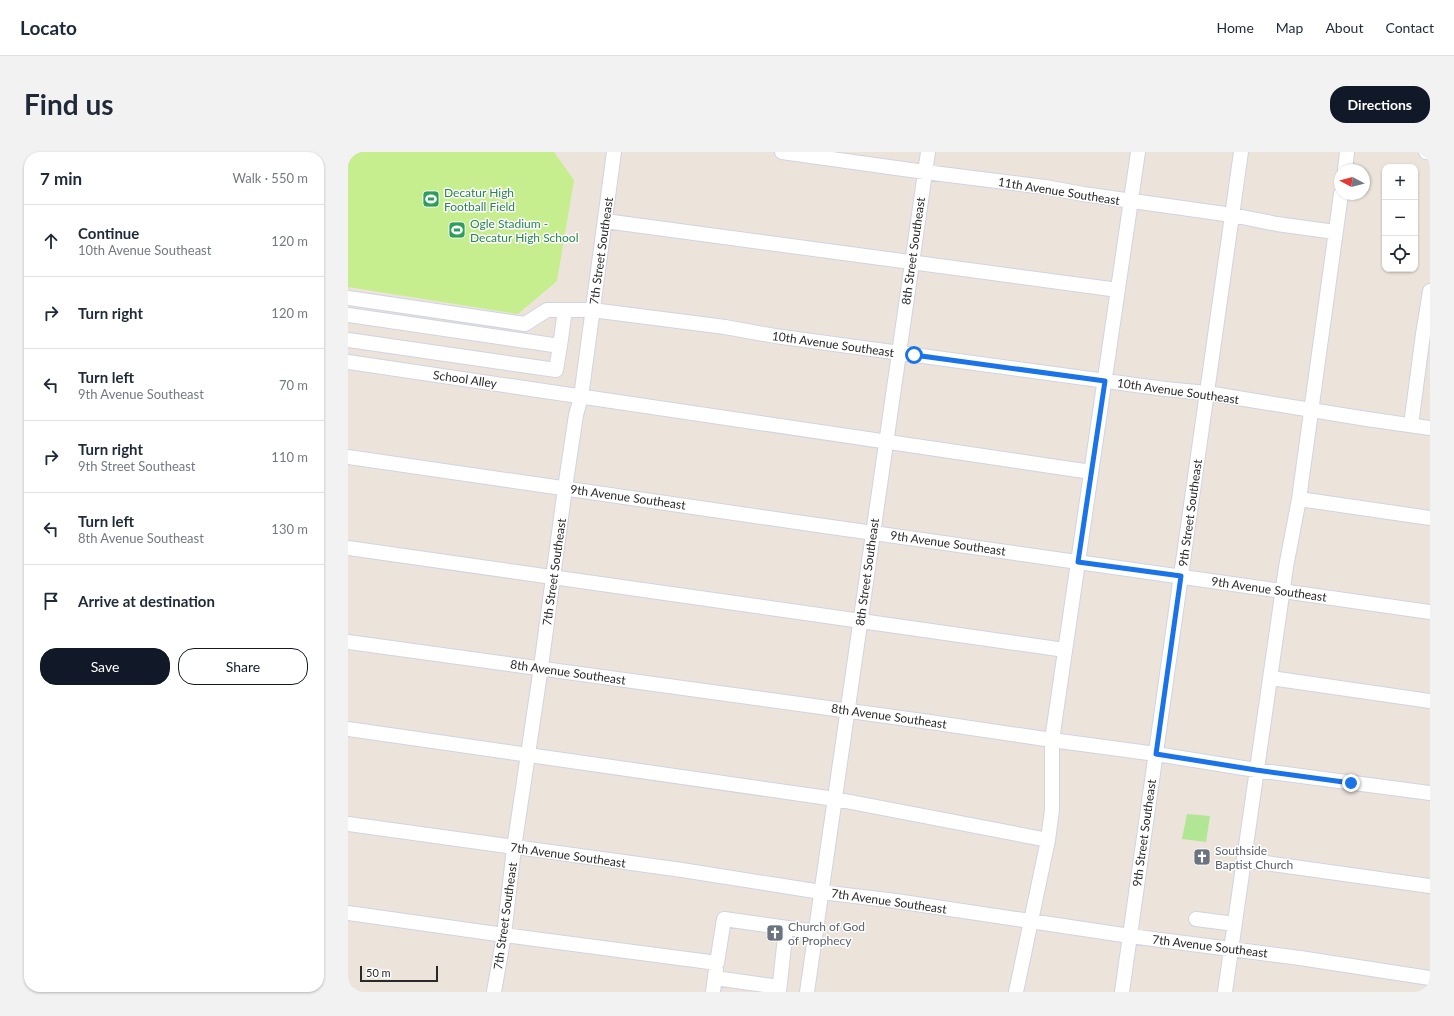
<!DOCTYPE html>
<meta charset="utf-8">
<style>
:root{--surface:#fff;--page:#f2f2f3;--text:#1f2937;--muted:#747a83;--line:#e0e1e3;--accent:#111827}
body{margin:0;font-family:Lato,sans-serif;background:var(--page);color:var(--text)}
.controls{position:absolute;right:12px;top:12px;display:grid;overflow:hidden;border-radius:8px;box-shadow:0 1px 3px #0004}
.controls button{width:36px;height:36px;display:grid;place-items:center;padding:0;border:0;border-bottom:1px solid var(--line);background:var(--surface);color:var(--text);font:20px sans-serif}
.compass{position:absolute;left:986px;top:12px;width:36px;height:36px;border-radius:50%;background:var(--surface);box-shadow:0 1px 3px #0004;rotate:277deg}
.scale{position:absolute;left:12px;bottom:10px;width:78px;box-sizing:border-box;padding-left:4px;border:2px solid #292929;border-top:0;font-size:11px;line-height:14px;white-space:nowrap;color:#292929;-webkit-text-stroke:3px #fff;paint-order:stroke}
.stop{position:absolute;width:12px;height:12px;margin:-9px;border:3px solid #1a73e8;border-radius:50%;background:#fff}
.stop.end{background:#1a73e8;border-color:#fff;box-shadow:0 1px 4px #0008}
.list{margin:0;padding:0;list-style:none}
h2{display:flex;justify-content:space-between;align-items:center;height:52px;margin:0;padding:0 16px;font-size:17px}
h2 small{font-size:13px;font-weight:400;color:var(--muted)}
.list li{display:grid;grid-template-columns:26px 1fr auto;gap:12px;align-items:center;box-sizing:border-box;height:72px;padding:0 16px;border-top:1px solid var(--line)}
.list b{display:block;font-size:15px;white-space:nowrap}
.list p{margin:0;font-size:13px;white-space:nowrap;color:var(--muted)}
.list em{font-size:13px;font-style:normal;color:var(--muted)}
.actions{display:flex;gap:8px;padding:12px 16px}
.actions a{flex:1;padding:9px 0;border:1px solid var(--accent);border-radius:16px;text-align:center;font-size:14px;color:var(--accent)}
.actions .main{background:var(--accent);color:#fff}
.icon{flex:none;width:22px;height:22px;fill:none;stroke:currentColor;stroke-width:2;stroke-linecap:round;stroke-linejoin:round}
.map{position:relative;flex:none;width:1082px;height:840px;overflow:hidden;border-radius:16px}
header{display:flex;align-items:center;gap:24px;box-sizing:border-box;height:56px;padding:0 20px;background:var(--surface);border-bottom:1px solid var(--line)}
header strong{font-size:19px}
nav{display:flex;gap:22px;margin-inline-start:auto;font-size:14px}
.intro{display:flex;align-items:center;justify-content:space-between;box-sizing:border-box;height:96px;padding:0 24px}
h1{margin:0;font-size:28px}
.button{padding:10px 18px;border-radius:16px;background:var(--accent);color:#fff;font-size:14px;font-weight:700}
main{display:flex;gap:24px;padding:0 24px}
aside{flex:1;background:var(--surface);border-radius:16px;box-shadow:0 1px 3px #0004}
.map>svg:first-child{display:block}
.green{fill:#b0e694}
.pitch{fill:#c6ee8f}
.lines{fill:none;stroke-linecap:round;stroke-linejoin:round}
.minor-casing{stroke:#d0d3e3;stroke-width:16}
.minor{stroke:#fff;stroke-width:14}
.route{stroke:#1a73e8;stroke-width:5}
.labels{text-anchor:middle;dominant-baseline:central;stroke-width:3;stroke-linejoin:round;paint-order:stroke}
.street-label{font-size:12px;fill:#292929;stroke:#fff}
.leisure-label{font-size:12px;fill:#27864d;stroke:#fff;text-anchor:start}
.worship-label{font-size:12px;fill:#5b616d;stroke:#fff;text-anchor:start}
</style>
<header>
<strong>Locato</strong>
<nav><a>Home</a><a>Map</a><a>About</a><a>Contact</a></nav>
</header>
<div class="intro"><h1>Find us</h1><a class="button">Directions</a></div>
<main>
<aside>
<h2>7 min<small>Walk · 550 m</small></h2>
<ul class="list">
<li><svg class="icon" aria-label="ahead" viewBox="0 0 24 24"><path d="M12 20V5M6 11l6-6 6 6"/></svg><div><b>Continue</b><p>10th Avenue Southeast</p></div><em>120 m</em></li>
<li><svg class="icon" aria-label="right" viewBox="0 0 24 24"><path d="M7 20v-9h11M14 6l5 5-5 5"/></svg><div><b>Turn right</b></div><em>120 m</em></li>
<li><svg class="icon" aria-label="left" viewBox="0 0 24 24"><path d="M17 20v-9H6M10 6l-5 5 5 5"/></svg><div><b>Turn left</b><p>9th Avenue Southeast</p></div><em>70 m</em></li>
<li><svg class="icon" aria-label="right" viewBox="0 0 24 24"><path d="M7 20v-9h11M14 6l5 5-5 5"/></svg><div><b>Turn right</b><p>9th Street Southeast</p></div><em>110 m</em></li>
<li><svg class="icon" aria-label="left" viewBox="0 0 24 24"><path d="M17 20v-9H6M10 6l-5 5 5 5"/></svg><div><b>Turn left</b><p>8th Avenue Southeast</p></div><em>130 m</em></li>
<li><svg class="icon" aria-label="arrive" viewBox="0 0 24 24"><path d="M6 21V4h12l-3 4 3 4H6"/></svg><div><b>Arrive at destination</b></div></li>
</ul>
<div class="actions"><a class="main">Save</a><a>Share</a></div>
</aside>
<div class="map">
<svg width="1082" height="840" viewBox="0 0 1082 840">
<rect width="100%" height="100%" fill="#ece4da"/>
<!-- green -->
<path class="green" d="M839,662l23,2 -4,26 -24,-3z"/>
<!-- pitch -->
<path class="pitch" d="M0,0h206l20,28 -17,101 -39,33 -170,-27z"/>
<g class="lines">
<!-- minor casing -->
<g class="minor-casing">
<path id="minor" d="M434,0l143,20 120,15 38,7 149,21 45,9 58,8
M1078,0l4,1
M997,18l2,-18
M257,69l513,69
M0,146l177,26 22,-14h45l133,17 50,9 390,53 42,4 160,26 63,9
M0,163l212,31 -4,24 -208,-30
M212,194l5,-36
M0,210l743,110
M1063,273l12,-91 7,-43
M0,305l476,69 606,86
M951,347l131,19
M0,396l717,102
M0,490l582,80 122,18 104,14 100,16 174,23
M923,526l159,23
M0,577l487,70 213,41
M0,672l334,46 139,22 75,9 234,35 170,22 130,20
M896,708l186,26
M0,761l156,22 213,28 7,-44 92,13
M848,767l39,5
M367,826l64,9
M146,840l10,-57 10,-87 27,-181 24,-179 11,-73 5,-18 33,-245
M365,840l3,-23
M431,840l7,-64
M459,840l121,-840
M668,840l32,-152 4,-30v-70l86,-588
M774,840l119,-840
M877,840l61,-425 13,-68 42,-305"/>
</g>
<!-- minor -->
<use href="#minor" class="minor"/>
</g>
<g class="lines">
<!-- route -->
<path class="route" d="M566,203l191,26 -27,181 103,14 -25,178 100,16 95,13"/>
</g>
<!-- icons -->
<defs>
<g id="stadium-square" transform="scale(0.9)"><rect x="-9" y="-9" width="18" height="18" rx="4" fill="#2e9e5b" stroke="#fff"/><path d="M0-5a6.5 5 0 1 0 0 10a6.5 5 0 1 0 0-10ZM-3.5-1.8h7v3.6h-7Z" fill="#fff"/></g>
<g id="church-square" transform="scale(0.9)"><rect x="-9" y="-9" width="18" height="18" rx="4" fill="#6b7280" stroke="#fff"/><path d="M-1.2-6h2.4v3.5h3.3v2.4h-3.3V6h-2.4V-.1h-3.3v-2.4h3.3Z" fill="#fff"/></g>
</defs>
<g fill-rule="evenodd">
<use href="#stadium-square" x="83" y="47"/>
<use href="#stadium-square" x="109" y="78"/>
<use href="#church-square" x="854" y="705"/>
<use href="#church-square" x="427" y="781"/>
</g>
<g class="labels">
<!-- street labels -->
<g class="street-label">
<text transform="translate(711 39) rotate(9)">11th Avenue Southeast</text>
<text transform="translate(253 99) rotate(-82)">7th Street Southeast</text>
<text transform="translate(565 99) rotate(-82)">8th Street Southeast</text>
<text transform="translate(485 192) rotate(8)">10th Avenue Southeast</text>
<text transform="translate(117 227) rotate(8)">School Alley</text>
<text transform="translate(830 239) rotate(8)">10th Avenue Southeast</text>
<text transform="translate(280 345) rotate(8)">9th Avenue Southeast</text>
<text transform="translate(842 361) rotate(-82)">9th Street Southeast</text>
<text transform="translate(600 391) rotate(8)">9th Avenue Southeast</text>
<text transform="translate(206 420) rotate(-82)">7th Street Southeast</text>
<text transform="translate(519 420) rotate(-82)">8th Street Southeast</text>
<text transform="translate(921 437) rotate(8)">9th Avenue Southeast</text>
<text transform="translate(220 520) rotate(8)">8th Avenue Southeast</text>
<text transform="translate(541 564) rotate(8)">8th Avenue Southeast</text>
<text transform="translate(796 681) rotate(-82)">9th Street Southeast</text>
<text transform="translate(220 703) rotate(8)">7th Avenue Southeast</text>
<text transform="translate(541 749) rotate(8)">7th Avenue Southeast</text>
<text transform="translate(157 764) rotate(-82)">7th Street Southeast</text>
<text transform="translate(862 794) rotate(7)">7th Avenue Southeast</text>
</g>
<!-- leisure labels -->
<g class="leisure-label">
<text x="96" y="40">Decatur High<tspan x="96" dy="14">Football Field</tspan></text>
<text x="122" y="71">Ogle Stadium -<tspan x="122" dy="14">Decatur High School</tspan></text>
</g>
<!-- worship labels -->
<g class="worship-label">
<text x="867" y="698">Southside<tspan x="867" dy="14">Baptist Church</tspan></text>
<text x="440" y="774">Church of God<tspan x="440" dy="14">of Prophecy</tspan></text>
</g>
</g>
</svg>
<div class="controls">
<button>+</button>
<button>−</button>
<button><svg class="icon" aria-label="locate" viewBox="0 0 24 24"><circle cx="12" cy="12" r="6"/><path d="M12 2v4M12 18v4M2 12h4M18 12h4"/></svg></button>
</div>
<svg class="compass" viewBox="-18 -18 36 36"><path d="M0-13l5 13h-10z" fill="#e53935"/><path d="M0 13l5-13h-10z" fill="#747a83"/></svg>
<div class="scale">50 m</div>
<div class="stop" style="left:566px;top:203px"></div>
<div class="stop end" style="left:1003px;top:631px"></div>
</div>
</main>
